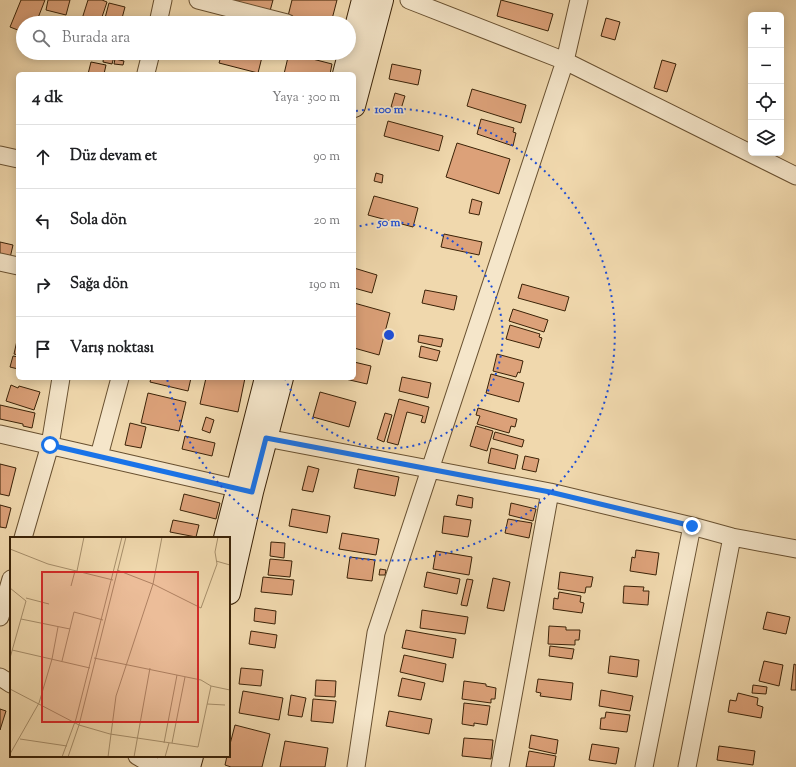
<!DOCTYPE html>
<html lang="tr">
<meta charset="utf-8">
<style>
:root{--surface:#fff;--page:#f6f6f6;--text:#202124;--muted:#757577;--line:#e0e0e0}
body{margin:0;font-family:"Sorts Mill Goudy",serif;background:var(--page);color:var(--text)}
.controls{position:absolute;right:12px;top:12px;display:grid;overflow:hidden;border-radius:6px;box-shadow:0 2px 10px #0003}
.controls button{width:36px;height:36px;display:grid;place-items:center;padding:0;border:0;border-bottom:1px solid var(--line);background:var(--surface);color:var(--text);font:20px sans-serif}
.stop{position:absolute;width:12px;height:12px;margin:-9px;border:3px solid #1a73e8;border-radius:50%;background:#fff}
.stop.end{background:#1a73e8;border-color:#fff;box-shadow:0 1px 4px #0008}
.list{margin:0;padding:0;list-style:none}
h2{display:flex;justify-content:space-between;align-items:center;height:52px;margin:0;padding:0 16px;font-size:17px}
h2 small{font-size:13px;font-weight:400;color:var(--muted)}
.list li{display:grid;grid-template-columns:26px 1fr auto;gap:12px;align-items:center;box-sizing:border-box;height:64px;padding:0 16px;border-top:1px solid var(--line)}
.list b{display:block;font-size:15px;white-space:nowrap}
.list em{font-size:13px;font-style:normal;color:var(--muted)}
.icon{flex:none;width:22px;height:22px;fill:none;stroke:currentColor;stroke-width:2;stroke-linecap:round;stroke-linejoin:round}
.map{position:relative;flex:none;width:796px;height:767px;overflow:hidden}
.search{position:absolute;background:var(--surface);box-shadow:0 2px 10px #0003;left:16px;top:16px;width:340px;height:44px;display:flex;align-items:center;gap:10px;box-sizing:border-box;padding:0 14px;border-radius:22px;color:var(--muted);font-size:15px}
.panel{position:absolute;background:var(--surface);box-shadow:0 2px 10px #0003;left:16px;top:72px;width:340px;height:308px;border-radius:6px}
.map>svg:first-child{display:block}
.building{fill:#dca179;stroke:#3a2207}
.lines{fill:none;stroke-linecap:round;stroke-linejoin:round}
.street-casing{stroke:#685030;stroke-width:19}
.secondary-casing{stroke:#3a2207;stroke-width:24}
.street{stroke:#f5e6ca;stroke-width:17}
.secondary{stroke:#f5e6ca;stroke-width:22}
.route{stroke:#1a73e8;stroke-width:5}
.ring{fill:none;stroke:#1d4ed8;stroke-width:2;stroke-dasharray:2 4}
.inset-road{fill:none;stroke:#a78f6b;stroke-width:1}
.view{fill:#d62828;fill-opacity:0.15;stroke:#d62828;stroke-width:2}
.inset-edge{fill:none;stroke:#3a2207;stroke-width:2}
.centre{fill:#1d4ed8;stroke:#f5e6ca;stroke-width:2}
.ring-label{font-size:12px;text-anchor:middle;font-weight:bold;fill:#1d4ed8;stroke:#f5e6ca;stroke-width:3.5;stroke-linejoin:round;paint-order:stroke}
</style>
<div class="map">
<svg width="796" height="767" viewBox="0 0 796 767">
<rect width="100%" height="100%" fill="#f0d8ad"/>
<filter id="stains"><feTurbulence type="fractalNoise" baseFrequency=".005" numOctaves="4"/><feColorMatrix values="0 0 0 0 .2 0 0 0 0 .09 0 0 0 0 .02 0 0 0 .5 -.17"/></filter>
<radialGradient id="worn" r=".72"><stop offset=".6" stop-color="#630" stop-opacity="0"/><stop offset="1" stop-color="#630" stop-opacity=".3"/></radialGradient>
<!-- building -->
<path class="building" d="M21,0h24l-9,23h-13v9l-13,-5z
M48,0h22l-4,15 -20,-5z
M88,0h14l5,2 -7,21 -19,-1z
M235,0h38l-3,11 -36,-8z
M292,0h45l-6,23h-16l-27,-7z
M501,0l52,14 -5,17 -51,-15z
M109,3l16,4 -4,15 -16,-4z
M606,18l14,4 -5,18 -14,-4z
M104,53h11l-3,11 -9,-2z
M117,53h8l-1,4 -7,-1z
M222,53h41l-5,20 -39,-10z
M289,53l43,11 -2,10h-46z
M115,59l9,2 -1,4 -9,-1z
M662,60l14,4 -9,28 -13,-4z
M91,62l15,3 -2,9h-16z
M392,64l29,6 -3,15 -29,-6z
M472,89l54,16 -5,18 -54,-17z
M395,93l10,3 -4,13 -10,-2z
M481,119l33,9 -1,4 3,1 -3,13 -36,-12z
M388,121l55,15 -4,15 -55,-15z
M457,143l53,16 -11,35 -53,-17z
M376,173l7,2 -1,8 -8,-2z
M374,196l44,12 -5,19 -45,-12z
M472,199l10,3 -3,13 -10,-2z
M444,234l38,8 -3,13 -38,-8z
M0,242l13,3 -3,13 -10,-2z
M354,268l23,7 -5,18 -18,-5z
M522,284l47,13 -4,14 -47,-13z
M425,290l32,6 -3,14 -32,-7z
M354,303l36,10 -11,42 -25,-7z
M513,309l35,11 -4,12 -35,-11z
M510,325l30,9 -1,3 3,1 -3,10 -33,-9z
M419,335l24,4 -2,8 -23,-5z
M18,336v19l-4,-1z
M421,346l19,5 -3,10 -18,-4z
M497,354l26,7 -3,12 -2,-1 -2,5 -23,-6z
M13,356l5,1v12l-8,-2z
M354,362l17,4 -4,18 -26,-6h13z
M491,374l33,9 -5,19 -33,-9z
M402,377l29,6 -3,15 -29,-7z
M151,378h40l-3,13 -38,-9z
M206,378h39l-7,34 -38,-8z
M11,385l7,3 1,-2 21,6 -6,18 -28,-9z
M320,392l36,10 -7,25 -36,-10z
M148,393l38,9 -7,29 -38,-8z
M399,399l30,8 -4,16 -4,-1 2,-6 -16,-4 -9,33 -11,-3z
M0,405l35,8 -3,15 -9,-2v-2l-23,-5z
M478,408l39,11 -2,8 -4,-1 -2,7 -32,-9 3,-8 -4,-1z
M385,413l7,2 -8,27 -7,-3z
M206,417l8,3 -4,13 -8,-3z
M130,423l16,4 -5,21 -16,-3z
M476,426l17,5 -6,20 -17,-5z
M495,432l29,8 -2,7 -29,-8z
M185,436l30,7 -3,13 -30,-7z
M491,448l27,7 -3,14 -27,-6z
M525,456l14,3 -3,13 -14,-3z
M0,464l16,4 -7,28 -9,-2z
M308,466l11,3 -6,23 -11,-2z
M358,469l41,8 -4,19 -41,-8z
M184,494l36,9 -4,16 -36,-9z
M458,495l15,3 -1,10 -16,-3z
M511,503l25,6 -3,12 -24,-6z
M0,505l11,3 -5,20 -6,-1z
M292,509l38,7 -3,17 -38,-7z
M444,516l27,4 -3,17 -26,-4z
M508,519l24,4 -3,15 -24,-5z
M173,520l26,5 -3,12 -26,-5z
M342,533l37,6 -3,16 -37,-6z
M271,542l14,1 -1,15 -14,-2z
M636,550l23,3 -3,22 -26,-4 2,-14 3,1z
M436,551l36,6 -3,18 -36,-6z
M350,557l25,3 -3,21 -25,-3z
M270,559l22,2 -2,16 -22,-2z
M380,569l6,1 -1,5h-6z
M427,572l33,7 -3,15 -33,-7z
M560,572l33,5 -2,10h-5l-1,6 -27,-4z
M263,577l31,3 -2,15 -31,-3z
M493,578l17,4 -6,29 -17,-3z
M467,579l6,1 -6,26 -6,-1z
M624,586l20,1 -1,4h6l-1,14 -25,-2z
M559,592l22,4 -1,6 4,1 -2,10 -29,-4 1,-11 4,1z
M255,608l21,3 -1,13 -21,-3z
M422,610l46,7 -3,17 -45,-6z
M767,612l23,5 -4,17 -23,-5z
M549,626l17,1v3h14l-1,10h-4v5l-27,-1z
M406,630l50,9 -3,19 -51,-10z
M251,631l26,4 -2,13 -26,-4z
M550,646l24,3 -2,10 -23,-3z
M404,655l42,9 -3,18 -43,-10z
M610,656l29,4 -2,17 -29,-4z
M764,661l19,4 -4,21 -20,-5z
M794,664l2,1v25h-5z
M241,668l22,2 -2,16 -22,-2z
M402,678l23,5 -4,17 -23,-4z
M538,679l35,4 -2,17 -31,-4 1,-3 -5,-1z
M316,680l20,1 -1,16 -20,-1z
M464,681l22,3v2l10,2 -1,11h-4v4l-29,-4z
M753,685l14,2 -1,7 -14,-1z
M601,690l32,6 -3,15 -31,-5z
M243,691l40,7 -4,22 -40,-7z
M738,693l20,5 -1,7 6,2 -2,11 -33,-6 2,-12 6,1z
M291,695l15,3 -4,19 -14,-2z
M313,699l23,2 -3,22 -22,-2z
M464,703l26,3 -3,19 -13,-2v3l-12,-2z
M0,709l6,2 -6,19z
M389,711l43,8 -3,15 -43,-8z
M606,712l24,3 -3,17 -27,-3 1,-11h4z
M235,725l35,9 -8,33h-31l-6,-2 2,-9h2v-8z
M531,735l27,5 -2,14 -27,-6z
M464,738l29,2 -2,19 -29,-3z
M285,741l43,7 -3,19h-45z
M592,744l27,4 -3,16 -27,-4z
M719,746l36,5 -2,14 -36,-5z
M529,751l27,5 -2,11h-28z"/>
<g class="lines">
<!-- street casing -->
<g class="street-casing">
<path id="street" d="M198,0l89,23
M409,0l156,61 231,115
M158,23l5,-23
M146,73l5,-20
M0,155l18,4
M0,262l18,4
M0,434l249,57
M266,438l284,54 142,34 40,11 64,12
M99,456l21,-78
M23,538l27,-93 11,-67
M0,617l11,-38
M0,677l11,7
M137,756l19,11
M356,767l20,-134 189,-572 14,-61
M500,767l50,-275
M644,767l48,-241
M687,767l45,-230"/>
</g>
<!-- secondary casing -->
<g class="secondary-casing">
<path id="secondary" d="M344,74l19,-74
M354,106l28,-106
M225,538l41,-160
M229,593l23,-101 30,-114
M167,767l3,-11
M189,767l3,-11"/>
</g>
<!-- street -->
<use href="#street" class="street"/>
<!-- secondary -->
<use href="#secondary" class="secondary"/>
</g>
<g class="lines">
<!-- route -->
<path class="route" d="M50,445l202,47 14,-54 284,54 142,34"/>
</g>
<!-- distance rings -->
<g class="ring">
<path d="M354 228A113 113 0 1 1 285 378"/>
<path d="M356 111A226 226 0 1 1 167 378"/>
</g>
<!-- overview -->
<g transform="translate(10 537)">
<rect width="220" height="220" fill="#f0d8ad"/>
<path class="inset-road" d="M0,12l38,15 65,16M206,24l14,4M107,33l36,14 48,24 16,-44 -2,-12 3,-15M67,34l7,-34M61,49l4,-15M0,51l16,13 -16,57M16,61l23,6M11,82l49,10M2,113l78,18M84,121l107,22 10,6 19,4M52,124l12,-49 29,8M0,152l69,36 31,9 88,13 13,-61M197,167l18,1M10,202l47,7M154,206l13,-68M162,206l13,-66M0,217l29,-51 13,-44 6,-32M52,220l14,-38 46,-182M58,220l11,-32 47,-188M98,220l8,-61 37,-112 9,-47M124,220l16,-89M155,220l4,-14"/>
<path class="view" d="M32,35h156v150h-156z"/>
<rect width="220" height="220" class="inset-edge"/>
</g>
<circle cx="389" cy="335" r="6" class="centre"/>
<g class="ring-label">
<text x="389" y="113">100 m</text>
<text x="389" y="226">50 m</text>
</g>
<rect width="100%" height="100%" filter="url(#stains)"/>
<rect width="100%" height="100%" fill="url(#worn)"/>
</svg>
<div class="controls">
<button>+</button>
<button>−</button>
<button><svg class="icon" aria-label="locate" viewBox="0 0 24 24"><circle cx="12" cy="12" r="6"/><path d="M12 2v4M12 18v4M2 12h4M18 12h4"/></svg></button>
<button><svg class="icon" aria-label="layers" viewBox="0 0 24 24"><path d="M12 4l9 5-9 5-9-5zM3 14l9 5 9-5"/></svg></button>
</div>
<div class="stop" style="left:50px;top:445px"></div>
<div class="stop end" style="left:692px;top:526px"></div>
<div class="search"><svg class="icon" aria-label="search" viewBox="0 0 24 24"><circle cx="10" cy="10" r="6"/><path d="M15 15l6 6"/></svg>Burada ara</div>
<section class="panel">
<h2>4 dk<small>Yaya · 300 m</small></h2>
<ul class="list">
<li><svg class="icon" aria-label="ahead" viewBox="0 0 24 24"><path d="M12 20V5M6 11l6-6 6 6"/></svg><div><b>Düz devam et</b></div><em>90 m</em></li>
<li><svg class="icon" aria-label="left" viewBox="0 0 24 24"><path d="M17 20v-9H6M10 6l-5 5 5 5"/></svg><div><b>Sola dön</b></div><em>20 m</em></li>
<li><svg class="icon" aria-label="right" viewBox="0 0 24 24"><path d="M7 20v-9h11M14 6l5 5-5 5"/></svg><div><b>Sağa dön</b></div><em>190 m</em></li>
<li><svg class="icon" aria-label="arrive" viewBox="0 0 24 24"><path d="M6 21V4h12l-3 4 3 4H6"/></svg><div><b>Varış noktası</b></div></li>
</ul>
</section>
</div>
